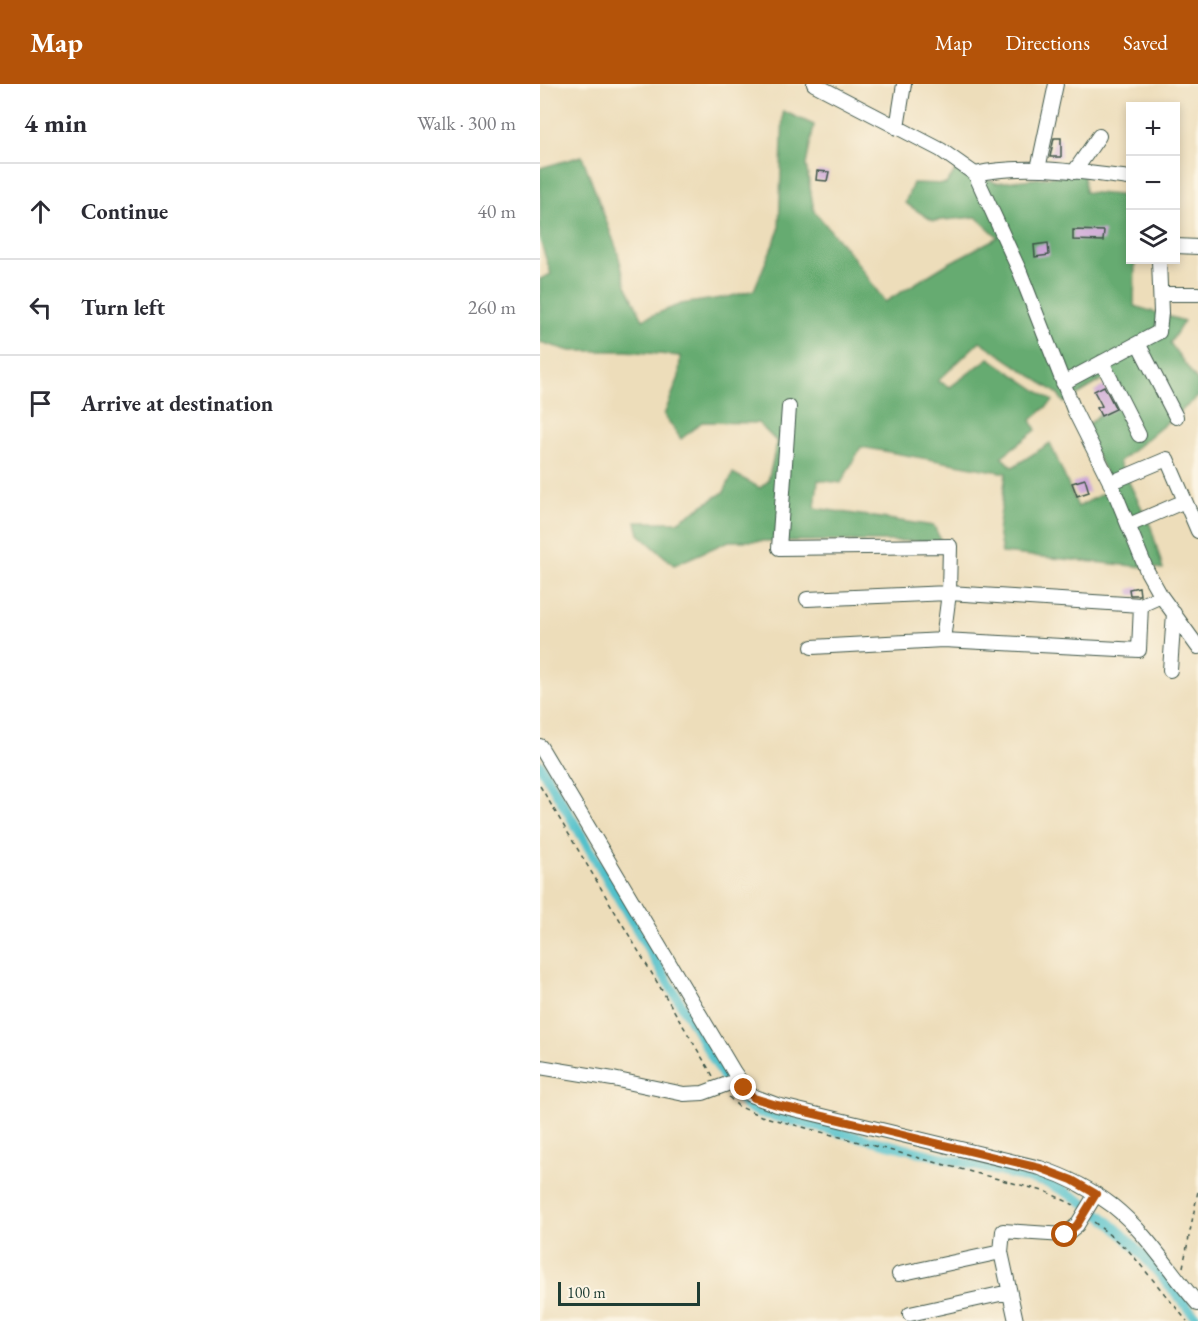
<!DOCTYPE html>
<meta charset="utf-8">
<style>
:root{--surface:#fff;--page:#f2f2f3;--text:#2b2b33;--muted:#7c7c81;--line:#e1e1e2;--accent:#b45309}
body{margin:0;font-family:"EB Garamond",serif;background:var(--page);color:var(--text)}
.controls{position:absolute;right:18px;top:18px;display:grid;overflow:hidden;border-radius:0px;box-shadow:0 3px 9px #0003}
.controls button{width:54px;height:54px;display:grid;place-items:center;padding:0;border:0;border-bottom:2px solid var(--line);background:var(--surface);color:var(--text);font:30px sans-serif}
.scale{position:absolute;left:18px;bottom:15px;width:142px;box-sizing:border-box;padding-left:6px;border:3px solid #1f3d34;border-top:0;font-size:16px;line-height:21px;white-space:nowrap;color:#1f3d34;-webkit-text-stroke:4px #fcf5e5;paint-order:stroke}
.stop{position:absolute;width:18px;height:18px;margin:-14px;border:4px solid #b45309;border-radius:50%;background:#fff}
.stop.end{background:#b45309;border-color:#fff;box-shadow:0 2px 6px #0008}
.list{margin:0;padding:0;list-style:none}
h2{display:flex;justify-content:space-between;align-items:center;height:78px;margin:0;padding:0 24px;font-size:26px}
h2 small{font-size:20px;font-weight:400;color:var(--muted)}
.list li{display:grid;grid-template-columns:39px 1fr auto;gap:18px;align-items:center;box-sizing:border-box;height:96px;padding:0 24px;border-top:2px solid var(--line)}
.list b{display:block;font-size:22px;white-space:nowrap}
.list em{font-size:20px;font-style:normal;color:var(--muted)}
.icon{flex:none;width:33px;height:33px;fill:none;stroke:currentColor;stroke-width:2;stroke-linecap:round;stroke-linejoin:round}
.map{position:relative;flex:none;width:658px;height:1237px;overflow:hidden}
header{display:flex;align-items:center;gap:36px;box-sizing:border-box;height:84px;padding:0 30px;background:var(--accent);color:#fff}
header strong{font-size:28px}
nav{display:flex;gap:33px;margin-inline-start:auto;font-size:21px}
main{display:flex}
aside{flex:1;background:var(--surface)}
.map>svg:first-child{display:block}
.forest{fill:#66ab71;stroke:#427452;stroke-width:1.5;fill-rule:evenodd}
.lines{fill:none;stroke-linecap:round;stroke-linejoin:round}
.canal{stroke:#53c1cb;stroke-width:10}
.building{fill:#cca5d7}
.minor-casing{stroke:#3e5548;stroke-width:16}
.path{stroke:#3e5548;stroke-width:1.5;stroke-dasharray:4.5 4.5;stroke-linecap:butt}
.minor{stroke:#fff;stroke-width:14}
.route{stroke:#b45309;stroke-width:8}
</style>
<header>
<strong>Map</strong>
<nav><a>Map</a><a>Directions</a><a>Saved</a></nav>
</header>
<main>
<aside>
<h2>4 min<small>Walk · 300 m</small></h2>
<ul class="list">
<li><svg class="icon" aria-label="ahead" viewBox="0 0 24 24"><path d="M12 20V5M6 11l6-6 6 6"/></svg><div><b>Continue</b></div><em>40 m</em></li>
<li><svg class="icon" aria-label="left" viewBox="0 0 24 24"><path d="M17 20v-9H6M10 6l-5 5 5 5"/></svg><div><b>Turn left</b></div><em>260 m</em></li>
<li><svg class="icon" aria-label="arrive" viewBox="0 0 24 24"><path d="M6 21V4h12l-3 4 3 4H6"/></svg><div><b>Arrive at destination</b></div></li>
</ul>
</aside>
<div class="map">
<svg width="658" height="1237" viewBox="0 0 658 1237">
<rect width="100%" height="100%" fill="#fcf5e5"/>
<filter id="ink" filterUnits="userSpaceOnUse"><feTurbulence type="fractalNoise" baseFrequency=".0167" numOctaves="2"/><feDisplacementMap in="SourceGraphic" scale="12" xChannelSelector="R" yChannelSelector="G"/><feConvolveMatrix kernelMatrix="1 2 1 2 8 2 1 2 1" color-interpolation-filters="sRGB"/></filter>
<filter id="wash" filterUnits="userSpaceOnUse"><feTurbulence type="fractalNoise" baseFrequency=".008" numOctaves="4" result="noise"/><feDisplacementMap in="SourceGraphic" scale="24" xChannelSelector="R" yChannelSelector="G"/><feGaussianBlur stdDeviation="1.35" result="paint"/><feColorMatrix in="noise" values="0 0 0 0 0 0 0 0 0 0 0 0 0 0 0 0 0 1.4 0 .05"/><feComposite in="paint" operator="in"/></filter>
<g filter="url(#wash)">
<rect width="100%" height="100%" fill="#edddba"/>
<!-- forest -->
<path class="forest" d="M243,27l31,14 -8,40 8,46 39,46 32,45 62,-38 51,-27 -22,-20 -43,4 -28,-18 8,-20 33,1 14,-20 36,19 88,-10 1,19 45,4v64h5l-1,46 50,15 -14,22 28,39v15l-79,65 32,65 12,42 -161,-16 -4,-22 8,-58 -145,-26 -20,36 -23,-3 -3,28 119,18 7,15h-212l-55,24 -35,-31 -3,-12h41l47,-30 9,-19 27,15 8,-7 9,-39 -19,-19 -56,-1 -21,17 -17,-24 15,-38 1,-21 -54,-5h-56l-30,-9v-63l11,-5 -11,-34v-72l42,-12 35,94 9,35 17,34 38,-15 47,-7 26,-7 25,-60zM440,257l78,53 6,9 48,-29 11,18 -39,37 29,59 -35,19 -28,-64 -37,24 -12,-10 35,-27 -5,-10 22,-19 -64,-43 -39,29 -12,-6z"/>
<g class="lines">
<!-- canal -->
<path class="canal" d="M0,681l187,317 19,24 14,7 287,70c66,28 106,84 151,137"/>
</g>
<g id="blocks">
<!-- building -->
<path class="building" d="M514,54h7v19h-11z
M277,87l12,1 -2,9 -11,-1z
M533,146l31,1 -1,10 -30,-1z
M508,159l1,12 -14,2 -1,-12z
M564,302l12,23 -15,7 -4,-8 5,-2 -8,-15z
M545,395l4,13 -12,4 -5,-13z
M599,503l1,8h-10l-1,-6z"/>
</g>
</g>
<g filter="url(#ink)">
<use href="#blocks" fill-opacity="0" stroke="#3e5548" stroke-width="1.5"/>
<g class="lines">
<!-- minor casing -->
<g class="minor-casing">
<path id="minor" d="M274,0l127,66 34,24 45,98 54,138 39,78 34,83 14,25 37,51
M357,44l7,-44
M498,85l18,-85
M534,88l25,-36
M435,90c51,-11 104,-2 155,4
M636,162l22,1
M621,210h37
M598,259l38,74
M562,278l37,73
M523,299l96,-51 2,-19 -2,-53
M249,323l-10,141 171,-2 -1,47 -6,47
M570,399l57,-24 31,72
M589,441l56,-24
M267,515l142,-6 192,12 20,-9
M272,563l131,-7 196,10 2,-45
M630,586l4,-57
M0,662l194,326 16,23 27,10 263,63c27,9 51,21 73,38 34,27 57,66 85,98
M0,983l73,12 71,15 19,-1 35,-13
M359,1190l102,-22
M370,1230l99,-22
M476,1237l-15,-69 2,-21 62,4 12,-10 19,-31"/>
</g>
<!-- path -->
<path class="path" d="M0,702l173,290
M189,1013l9,9 23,10 286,76 27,13
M554,1138l35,29 58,70
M643,1183l15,-76"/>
<!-- minor -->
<use href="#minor" class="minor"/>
</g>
</g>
<g class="lines" filter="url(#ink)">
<!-- route -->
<path class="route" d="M204,1004l10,10 23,7 263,63 32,12 24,14 -19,31 -12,10"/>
</g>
</svg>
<div class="controls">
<button>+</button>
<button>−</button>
<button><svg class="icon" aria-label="layers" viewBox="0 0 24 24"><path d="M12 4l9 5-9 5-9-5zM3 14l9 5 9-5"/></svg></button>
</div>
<div class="scale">100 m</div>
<div class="stop" style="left:525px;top:1151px"></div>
<div class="stop end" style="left:204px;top:1004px"></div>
</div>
</main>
